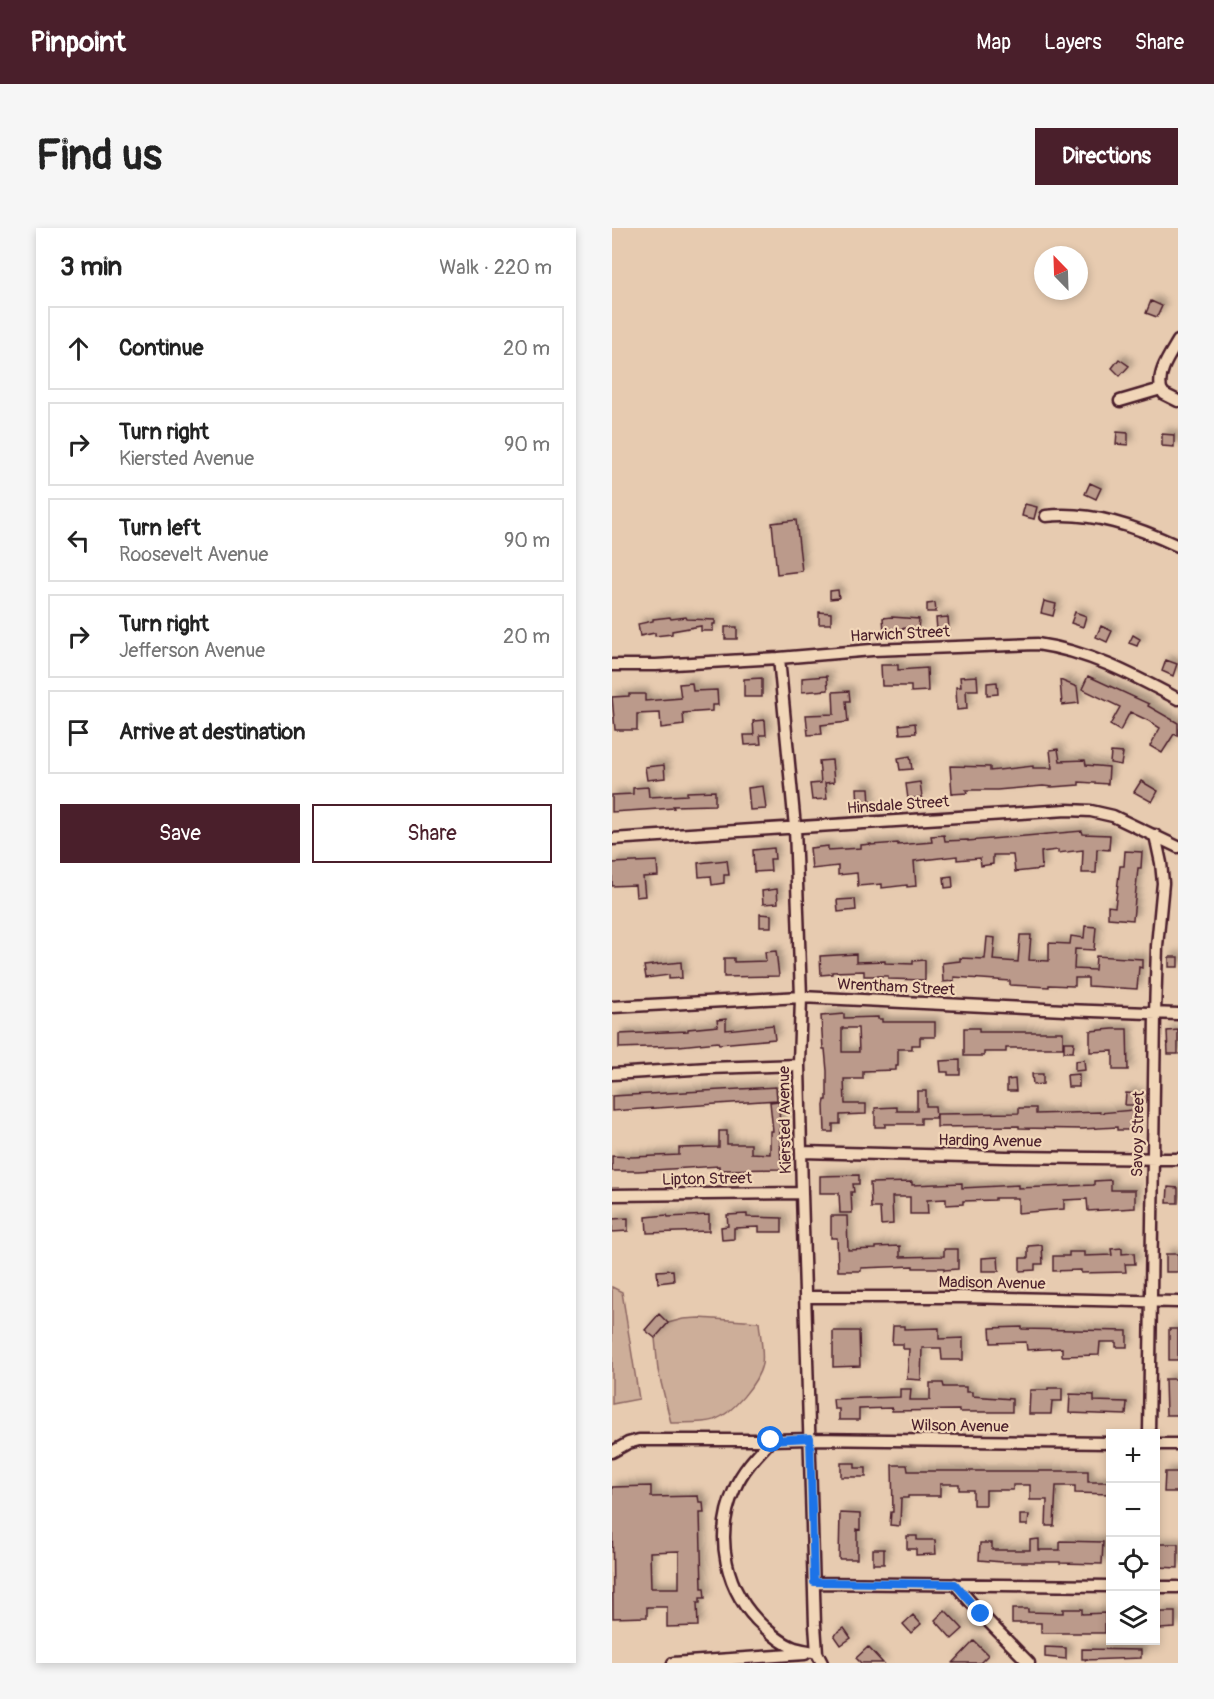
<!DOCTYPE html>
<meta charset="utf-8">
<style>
:root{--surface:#fff;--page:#f6f6f6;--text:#222;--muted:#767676;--line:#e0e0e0;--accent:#4a1f2b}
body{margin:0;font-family:Pangolin,sans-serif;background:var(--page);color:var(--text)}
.controls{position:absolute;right:18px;bottom:18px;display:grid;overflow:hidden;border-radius:0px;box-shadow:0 3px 9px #0003}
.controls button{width:54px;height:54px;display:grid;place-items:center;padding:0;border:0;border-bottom:2px solid var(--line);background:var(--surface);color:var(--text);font:30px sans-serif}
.compass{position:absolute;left:422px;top:18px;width:54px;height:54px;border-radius:50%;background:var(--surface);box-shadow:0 3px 9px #0003;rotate:337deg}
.stop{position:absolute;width:18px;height:18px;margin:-14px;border:4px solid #1a73e8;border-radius:50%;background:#fff}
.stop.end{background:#1a73e8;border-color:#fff;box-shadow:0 2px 6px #0008}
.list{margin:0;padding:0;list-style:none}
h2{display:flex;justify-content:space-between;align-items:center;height:78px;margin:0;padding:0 24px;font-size:26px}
h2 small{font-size:20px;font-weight:400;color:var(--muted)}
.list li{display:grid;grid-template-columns:39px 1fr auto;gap:18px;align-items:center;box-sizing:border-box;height:84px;margin:0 12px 12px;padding:0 12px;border:2px solid var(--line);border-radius:0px}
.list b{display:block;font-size:22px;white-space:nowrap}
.list p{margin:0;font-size:20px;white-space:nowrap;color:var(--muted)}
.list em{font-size:20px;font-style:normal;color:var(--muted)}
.actions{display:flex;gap:12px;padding:18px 24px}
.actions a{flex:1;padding:14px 0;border:2px solid var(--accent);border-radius:0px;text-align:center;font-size:21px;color:var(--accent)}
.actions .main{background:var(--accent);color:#fff}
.icon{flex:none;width:33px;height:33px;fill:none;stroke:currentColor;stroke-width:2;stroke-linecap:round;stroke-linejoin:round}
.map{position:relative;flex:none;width:566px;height:1435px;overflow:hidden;border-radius:0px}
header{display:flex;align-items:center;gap:36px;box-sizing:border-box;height:84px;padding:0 30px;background:var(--accent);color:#fff}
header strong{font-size:28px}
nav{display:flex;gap:33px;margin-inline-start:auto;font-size:21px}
.intro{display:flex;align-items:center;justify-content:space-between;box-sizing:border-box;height:144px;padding:0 36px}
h1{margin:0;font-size:42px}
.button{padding:15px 27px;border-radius:0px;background:var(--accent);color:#fff;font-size:21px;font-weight:700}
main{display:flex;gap:36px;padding:0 36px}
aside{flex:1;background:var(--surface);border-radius:0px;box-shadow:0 3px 9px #0003}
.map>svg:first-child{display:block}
.green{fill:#cdae99;stroke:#8c6662;stroke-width:1.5}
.building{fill:#bb9a8b;stroke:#4a1f2b;stroke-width:1.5;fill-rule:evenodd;filter:url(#shadow)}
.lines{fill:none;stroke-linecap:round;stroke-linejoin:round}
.street-casing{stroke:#4a1f2b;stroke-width:15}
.street{stroke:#f1d6b8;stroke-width:10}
.route{stroke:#1a73e8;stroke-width:8}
.labels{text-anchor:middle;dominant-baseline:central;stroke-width:4.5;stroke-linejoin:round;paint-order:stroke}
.street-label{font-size:16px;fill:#4a1f2b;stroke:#f1d6b8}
</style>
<header>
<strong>Pinpoint</strong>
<nav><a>Map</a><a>Layers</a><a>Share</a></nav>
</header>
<div class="intro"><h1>Find us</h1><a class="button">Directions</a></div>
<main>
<aside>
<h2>3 min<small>Walk · 220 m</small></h2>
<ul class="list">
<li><svg class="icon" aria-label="ahead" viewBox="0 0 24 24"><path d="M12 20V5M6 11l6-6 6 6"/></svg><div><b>Continue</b></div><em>20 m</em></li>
<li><svg class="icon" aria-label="right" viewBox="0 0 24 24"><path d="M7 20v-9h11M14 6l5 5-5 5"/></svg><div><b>Turn right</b><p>Kiersted Avenue</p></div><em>90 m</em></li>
<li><svg class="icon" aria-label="left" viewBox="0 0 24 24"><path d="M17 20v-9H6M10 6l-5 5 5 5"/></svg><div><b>Turn left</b><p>Roosevelt Avenue</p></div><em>90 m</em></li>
<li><svg class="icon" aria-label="right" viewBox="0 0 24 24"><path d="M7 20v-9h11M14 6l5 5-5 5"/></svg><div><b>Turn right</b><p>Jefferson Avenue</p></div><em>20 m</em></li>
<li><svg class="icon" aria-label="arrive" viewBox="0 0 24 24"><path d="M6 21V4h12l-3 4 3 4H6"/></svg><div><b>Arrive at destination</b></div></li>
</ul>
<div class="actions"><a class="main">Save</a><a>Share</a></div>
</aside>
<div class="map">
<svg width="566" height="1435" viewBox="0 0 566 1435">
<defs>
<filter id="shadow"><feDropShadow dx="4.5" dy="-4.5" stdDeviation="3" flood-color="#0004"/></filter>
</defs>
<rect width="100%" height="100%" fill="#e7cbb0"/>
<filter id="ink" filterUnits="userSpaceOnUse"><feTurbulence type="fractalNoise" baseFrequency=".0167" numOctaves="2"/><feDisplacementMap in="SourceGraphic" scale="12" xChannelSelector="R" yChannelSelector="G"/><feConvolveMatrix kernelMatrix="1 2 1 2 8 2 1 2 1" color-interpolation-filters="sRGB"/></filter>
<g filter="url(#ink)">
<!-- green -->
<path class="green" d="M0,1059l10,5 17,107 -27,5z
M87,1090l60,4c1,13 5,29 3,42 -4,19 -30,50 -48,56 -14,4 -29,2 -43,3l-13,-53 -3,-32 13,-15 15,-4z"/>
<!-- building -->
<path class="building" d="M539,73l11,5 -5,11 -11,-4z
M507,131l10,7 -9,10 -8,-8z
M505,204l11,1v12l-12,-1z
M550,206l12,1v12l-12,-1z
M478,255l11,5 -5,11 -11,-5z
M413,276l12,3 -3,12 -12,-3z
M184,292l6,51 -25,3 -5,-51z
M226,362l1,8 -9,1v-8z
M432,373l12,3 -3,12 -12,-3z
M323,375l1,9h-9v-8z
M207,384l12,1v11h-12z
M463,384l11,4 -3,11 -12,-4z
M58,389l1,2 15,-2 1,2 28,1v4h-2v7h-12v-5l-29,5v3l-17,2v-3l-15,3 -2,-12 15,-3v-2z
M280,389l27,2 -1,12 -12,-1v-2l-22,3 -1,-13z
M336,389l1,12 -12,1 -1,-12z
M489,398l11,5 -5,11 -11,-5z
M113,399h12v12h-12z
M521,407l7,4 -3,7 -8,-3z
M554,432l11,4 -4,12 -11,-5z
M269,437h17v5l29,-2 1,23 -17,1v-6h-29z
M215,448l1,14 -26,2v-14z
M365,448l1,14h-12l1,19 -10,1 -1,-23h5l-1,-10z
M476,448l61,28 -1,2 30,17v13l-4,-2 -12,19 -12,-7 10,-18 -11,-7 -19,-9 -10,19 -10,-6 10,-18 -38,-18z
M150,450v19h-18v-18z
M448,452l17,7 2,16 -17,2z
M385,454l1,12 -11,1v-12z
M80,455l1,8 24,-1 1,15h-6v6l-29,2 1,12 -23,3 -1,-15 -23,1v16h-22l-3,-33 17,-1v-2h16v7l36,-3 -2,-14z
M237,463l1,10h-4l2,21 -27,3 1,9 -14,1 -2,-20 28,-1 -1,-22z
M153,492l1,15h-6l1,9 -16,1 -1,-10h10l-1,-14z
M303,495l1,10 -16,1 -1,-9z
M446,521l2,12 25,-1 1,5 23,2 -1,17 -29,-2v3l-27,2 -9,-1 -46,4h-31l1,3 -15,1 -2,-28 40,1v4l43,-5v2h19l-2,-18z
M499,524l12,1 -2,12 -11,-2z
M298,528l2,13 -12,1 -2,-12z
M220,532l2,22 -9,1 2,16 -15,1 -2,-16 11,-1 -2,-22z
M52,537l1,13 -18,2 -2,-13z
M529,553l17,10 -6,11 -18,-10z
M308,554l2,15 -14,2 -2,-15z
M151,558l3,23 -16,1 -2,-22z
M36,559l1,10 38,-2v-3l28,-1v14l-42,1 1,2 -62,4v-17l21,-1v-6z
M245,560h12l1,17 -12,1z
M470,603l1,3 27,1 -1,15 -12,-1 -1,24h-14l1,-23 -25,3v-3l-17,2 1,17 -27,3 -2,-17h-20v9l-12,2 -1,-8 -23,2v-4l-43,5 2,25 -9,1v-2l-25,3v-4l-24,2 -1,-13 -19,2v-9l-26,3 -2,-21 18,-2v4l33,-2v-3l10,-1v1l27,-2v2l34,-3 -1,-6 13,-1 1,6 23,-1v1z
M162,620l1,11h-5l1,12 -17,1 -1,-22z
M513,623l17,1 -1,16h-3l-5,52 -25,-2v-12l7,1 5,-41h4z
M115,632l2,15h-5v8l-12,2 -1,-9 -12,1 -1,-14z
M45,633l1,15 -15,1 2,19 -9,1 -1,-12 -23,1v-23z
M340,648l1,11 -8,1 -1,-11z
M165,661l1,14 -15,1 -1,-13z
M243,671l1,11 -18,2 -1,-12z
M148,686l11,1v12h-11z
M473,698l11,1 -2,23 -19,-1 -1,20 21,1 1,-14 46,3v9l-3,-1 -2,22 -49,-3v-8h-13v8h-2l-24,-1v2l-39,-2v-4l-56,-4v4l-11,1 -1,-19 18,-2v-3l25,1 2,-22 8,1 -2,22 25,2 2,-27h11l-2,25 20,1v-18l21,1 1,-8 13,2z
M164,723l3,25 -55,1v-19h10v4l32,-1 -1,-9z
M244,726v8l29,-1v2l28,1v-3l12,-1v20l-37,-1v-3h-24v-5l-32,1v2l-11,1 -1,-19z
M557,729h9v10h-9z
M69,734l1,16 -13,1v-4l-23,3 -2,-12z
M232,786v4l34,-1v2h4v3h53v15h-15v8h-8v4h-14v17h-2v4l-33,1v8h-19l1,25h21v10l-26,1v9h-7v8h-8l-1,-27 1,-5h2v-29l-2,-22h-2l-2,-33zM230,800h16l1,24h-17z
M114,791v11l47,-5 2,14 -56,5 -1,-2 -39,4 -60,2v-14l69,-3v-2l30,-3 -1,-6z
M352,800h15v4h84v16h-57v4h-22v4h-20z
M501,801h14l1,41h-15v-19l-23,1v-21z
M566,802v24h-10l-1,-23z
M452,814h10l-1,10h-9z
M348,832v15h-12v-3h-7l-1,-11z
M472,832l1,10 -10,1v-10z
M420,846h11v10l-10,1z
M467,846v13h-11l-1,-12z
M403,851l1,12h-9v-11z
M164,859l1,13 -165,11v-15z
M305,863h9v15h9l1,12h-15v6h-36v3h-10v-19l22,-1v4h20z
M514,865l13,1v11h-14z
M167,873l2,68 -62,1v-4l-81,5h-26v-15l20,1 47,-2v-7l40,-1v-16h8v13h24v9l19,1v-23h3l-3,-29z
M407,880h17v6l64,-2v1l33,-3v20h-16v-3l-35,2 -63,-1v-2l-82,1v-13l82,-1z
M247,947v9h-6l1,8h-3l1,21h-12l-1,-20h-19v-17z
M499,952v10h24v18l-47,3 -1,-12 -23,1v9l-46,4v-15h-23v2l-32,1v3l-17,1v-6l-19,1 1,14h-18v-17h-18l1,27 -12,1 -1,-17h-9l-1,-25 42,-1v3l50,-2v5l56,-3v3l76,-3v-4z
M556,959l10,1v15h-11z
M135,986v3l35,1v14h-23v-5l-25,1v11l-12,1 -1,-13 7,-1 -1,-11z
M55,987l1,2 41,-2v16l-62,2 -1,-16z
M219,988h16l1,34 28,-1v-2l24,-1v11l44,-1v-7h14v20l-14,1v-2h-31v-2l-52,2v3h-23l-1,-33h-6z
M16,990v13l-16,1v-13z
M430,1017l1,19h-8v6l-15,1v-13h8v-12z
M510,1020v6l12,-1 1,11h-10l1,8 -45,1v-3l-28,1v-15h16v-4h15v4l28,-1 -1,-6z
M554,1026h12v18h-12z
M386,1029l1,14h-17v-13z
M61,1042l1,11 -16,2 -1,-12z
M47,1086l9,9 -13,15 -10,-8z
M281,1098h11v3l35,-1v11l24,-1v22h-21l-1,-12h-19l-1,32 -14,-1 2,-30h-6v-5h-11z
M410,1099v2l105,2v16h-11v-5h-16l-1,13 -37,1v-8l-35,2 -1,-8 -35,1 -1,-15z
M557,1101h9v31h-9z
M221,1103h26l1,35 -27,1z
M553,1151h13v36h-12z
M318,1155h13l1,4h22v5h6v4l40,3v13h-53v-2l-67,1v-3l-33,1v11h-20v-11h-5l-1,-10 67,-2v-8h11l-1,11h20z
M436,1160h14v13h-10l-1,13h-22l1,-24h18z
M458,1166l24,1v6l33,1 -1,13 -57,-2z
M229,1235h14v5h11v9h-25z
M280,1237h15l1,6h180v11h22v12l-35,-1v-7h-19l-2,40h-8l1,-26h-17v-15h-17v5h-27v15h-13v-15h-14v-6h-19v12h-32v2h-7l-1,28 -10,-1 1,-13h2z
M553,1244h13v20h-14z
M39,1258v11l47,-1 1,6h4l1,11h-4l2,75h2l1,10h-5v5h-3l1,23 -31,1v-20h-20v10l-34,1 -1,-131zM67,1323v37h-28l-1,-36z
M228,1285l20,1v16l-3,-1v30h-18z
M408,1287h9l-1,10h-8z
M295,1308h10v4h18l1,14 -20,1v-6h-9z
M427,1311v11h21v-9l43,1 -1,22 -42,-1v-1h-58l-23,-2 1,-17h12v7h38v-10z
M545,1316h21v24l-21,-1z
M261,1321h11v15h-11z
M400,1381h16v3l35,1v-4h19v5l23,-1v20h-64v-10h-29z
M333,1382l18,19 -11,10 -17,-19z
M548,1384h15v16l-15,1z
M301,1387l8,9 -10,9 -8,-9z
M232,1400l7,10 -10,7 -7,-10z
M362,1413l14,14 -8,8h-27z
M256,1419l15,16h-22l-5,-5z
M433,1419l21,1v11l-21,-2z
M470,1421l59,1v8l-55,2 1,-1h-5z"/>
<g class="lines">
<!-- street casing -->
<g class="street-casing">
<path id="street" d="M549,161c-4,-17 9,-34 17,-48
M549,161l3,5 14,7
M508,173l41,-12
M434,288c46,-5 91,11 132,30
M167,430l16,169 6,170 -2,68 3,128 13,432 2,28 5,10
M0,437h44l123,-7 93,-8 165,-6c51,7 96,31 141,55
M0,611l455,-29 24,1 22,5 65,31
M0,779l189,-10 263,13 114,4
M0,846l97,-6 90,-3
M189,924l205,5 172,2
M0,967l190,-2
M194,1069h157l215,5
M537,1206l6,-420 2,-68 6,-63 -2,-20 -6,-28
M544,1216h22
M0,1224l16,-9 11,-3h132
M202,1355l297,3
M343,1356l26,30 48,49
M544,1359h22
M205,1425c-7,-2 -15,-3 -22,-5 -12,-4 -22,-13 -31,-21 -39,-35 -51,-91 -29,-139 8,-19 23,-34 36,-48l39,-1 301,4
M61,1435l132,-9"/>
</g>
<!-- street -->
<use href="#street" class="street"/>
</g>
</g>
<g class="lines" filter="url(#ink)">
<!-- route -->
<path class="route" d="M159,1212l39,-2 4,144 141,2 26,30"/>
</g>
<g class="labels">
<!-- street labels -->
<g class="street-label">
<text transform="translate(288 406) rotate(-3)">Harwich Street</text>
<text transform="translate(286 577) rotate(-4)">Hinsdale Street</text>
<text transform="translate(284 759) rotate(3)">Wrentham Street</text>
<text transform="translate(173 892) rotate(-91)">Kiersted Avenue</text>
<text transform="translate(526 906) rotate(-89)">Savoy Street</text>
<text transform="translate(378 913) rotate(1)">Harding Avenue</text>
<text transform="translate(95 951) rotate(-1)">Lipton Street</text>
<text transform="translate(380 1055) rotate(1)">Madison Avenue</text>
<text transform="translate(348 1198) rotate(1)">Wilson Avenue</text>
</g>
</g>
</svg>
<div class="controls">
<button>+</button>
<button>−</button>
<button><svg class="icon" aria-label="locate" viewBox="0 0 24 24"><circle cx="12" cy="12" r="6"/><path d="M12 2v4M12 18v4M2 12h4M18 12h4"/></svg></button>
<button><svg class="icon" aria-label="layers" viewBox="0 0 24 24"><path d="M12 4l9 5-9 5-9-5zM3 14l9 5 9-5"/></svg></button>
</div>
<svg class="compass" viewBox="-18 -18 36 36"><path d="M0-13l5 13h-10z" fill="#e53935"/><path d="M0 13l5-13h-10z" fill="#767676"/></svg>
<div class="stop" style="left:159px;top:1212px"></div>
<div class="stop end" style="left:369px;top:1386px"></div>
</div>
</main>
